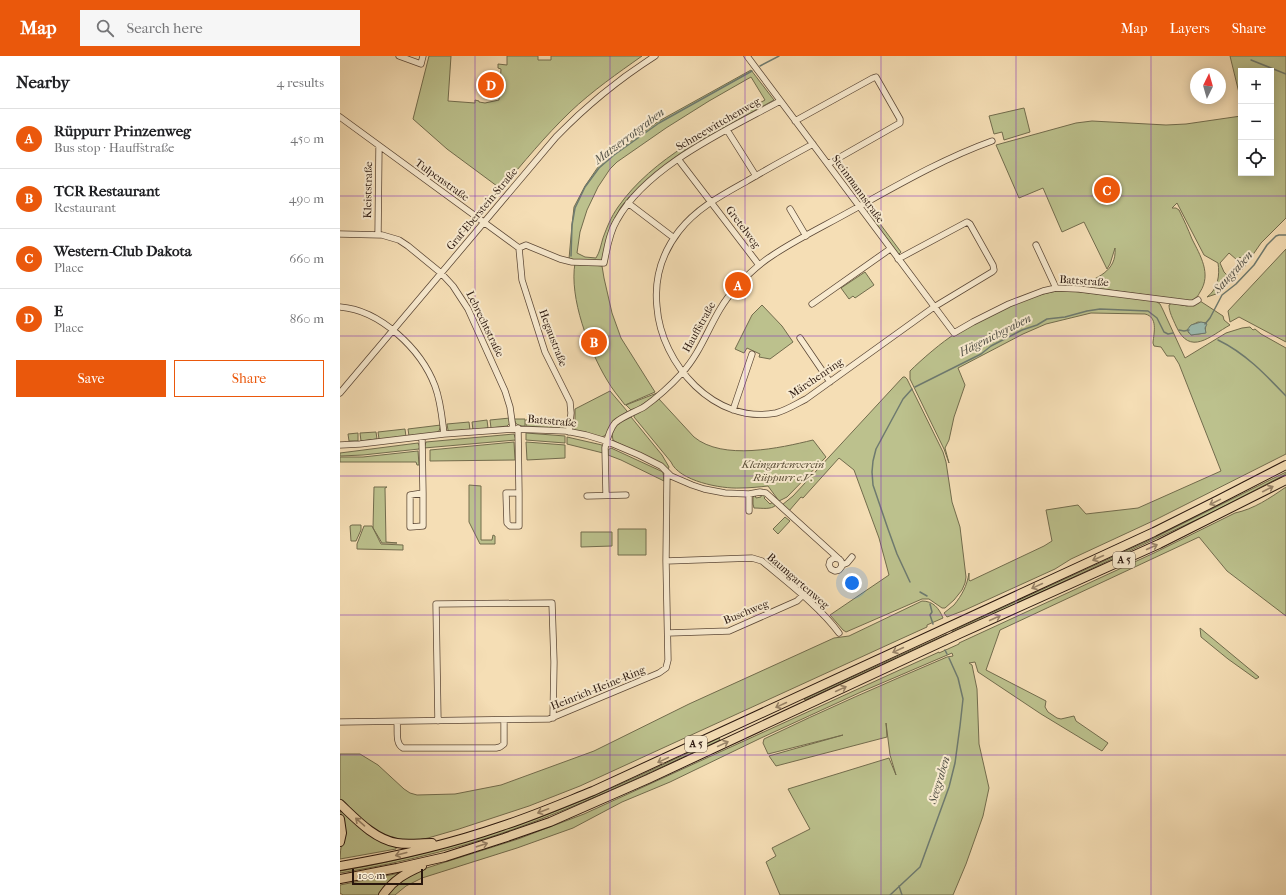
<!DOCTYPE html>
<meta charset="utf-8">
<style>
:root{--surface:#fff;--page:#f6f6f6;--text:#202124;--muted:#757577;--line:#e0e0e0;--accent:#ea580c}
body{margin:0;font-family:"IM FELL French Canon",serif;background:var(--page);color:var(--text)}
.controls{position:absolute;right:12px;top:12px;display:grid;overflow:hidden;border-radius:0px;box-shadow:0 2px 10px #0003}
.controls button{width:36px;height:36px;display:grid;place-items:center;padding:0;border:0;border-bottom:1px solid var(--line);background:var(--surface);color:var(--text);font:20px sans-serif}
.compass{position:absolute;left:850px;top:12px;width:36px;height:36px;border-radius:50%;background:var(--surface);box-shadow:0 2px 10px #0003;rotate:5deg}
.scale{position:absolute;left:12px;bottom:10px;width:71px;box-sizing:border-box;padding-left:4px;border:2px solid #29160d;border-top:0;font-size:11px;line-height:14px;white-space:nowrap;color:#29160d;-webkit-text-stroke:3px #f8eacf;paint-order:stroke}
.you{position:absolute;left:512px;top:527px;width:14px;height:14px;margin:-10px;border:3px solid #fff;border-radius:50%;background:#1a73e8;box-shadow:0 0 0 6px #1a73e833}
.badge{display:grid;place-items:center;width:26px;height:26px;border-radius:50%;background:var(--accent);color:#fff;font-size:13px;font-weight:700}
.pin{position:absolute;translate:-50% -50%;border:2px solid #fff;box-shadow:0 1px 4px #0006}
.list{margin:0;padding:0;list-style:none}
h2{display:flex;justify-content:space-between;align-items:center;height:52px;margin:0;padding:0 16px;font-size:17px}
h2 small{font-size:13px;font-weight:400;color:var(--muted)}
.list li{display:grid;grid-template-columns:26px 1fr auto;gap:12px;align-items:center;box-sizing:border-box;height:60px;padding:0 16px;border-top:1px solid var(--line)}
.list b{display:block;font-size:15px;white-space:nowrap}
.list p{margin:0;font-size:13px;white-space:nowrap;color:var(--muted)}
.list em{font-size:13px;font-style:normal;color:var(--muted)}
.actions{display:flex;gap:8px;padding:12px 16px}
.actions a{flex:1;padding:9px 0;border:1px solid var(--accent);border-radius:0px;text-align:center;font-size:14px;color:var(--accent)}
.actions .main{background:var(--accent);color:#fff}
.icon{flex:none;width:22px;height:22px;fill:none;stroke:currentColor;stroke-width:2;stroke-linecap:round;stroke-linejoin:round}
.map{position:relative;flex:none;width:946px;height:839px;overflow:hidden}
header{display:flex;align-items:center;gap:24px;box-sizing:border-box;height:56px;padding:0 20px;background:var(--accent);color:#fff}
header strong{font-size:19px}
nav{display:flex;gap:22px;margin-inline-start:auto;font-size:14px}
.search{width:280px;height:36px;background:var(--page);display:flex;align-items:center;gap:10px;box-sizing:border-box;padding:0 14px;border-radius:0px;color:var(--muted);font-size:15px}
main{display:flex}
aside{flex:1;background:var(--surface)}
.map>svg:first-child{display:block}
.green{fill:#bcc18d;stroke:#726c4d;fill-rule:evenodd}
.water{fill:#9cbcb1;stroke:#6e7a6f}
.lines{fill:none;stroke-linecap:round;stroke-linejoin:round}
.stream{stroke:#6e7a6f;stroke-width:1.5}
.minor-casing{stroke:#5c4837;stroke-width:7}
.highway-casing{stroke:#29160d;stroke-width:10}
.minor{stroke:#f8eacf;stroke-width:5.5}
.highway{stroke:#f5deb5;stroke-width:8}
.oneway{stroke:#998469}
.grid{fill:none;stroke:#7b2cbf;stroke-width:1;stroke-opacity:0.55}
.labels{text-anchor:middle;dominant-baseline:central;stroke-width:4;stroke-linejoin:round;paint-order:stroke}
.shield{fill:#f8eacf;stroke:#675647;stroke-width:1}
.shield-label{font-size:10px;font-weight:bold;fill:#29160d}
.street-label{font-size:11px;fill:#29160d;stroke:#f8eacf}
.park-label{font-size:11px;font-style:italic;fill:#554933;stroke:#f8eacf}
.water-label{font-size:12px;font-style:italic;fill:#515046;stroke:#f8eacf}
</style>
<header>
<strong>Map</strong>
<div class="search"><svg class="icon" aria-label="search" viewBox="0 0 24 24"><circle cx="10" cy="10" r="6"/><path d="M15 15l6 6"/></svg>Search here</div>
<nav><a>Map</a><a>Layers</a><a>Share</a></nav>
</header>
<main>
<aside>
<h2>Nearby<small>4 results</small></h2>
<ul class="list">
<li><span class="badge">A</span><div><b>Rüppurr Prinzenweg</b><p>Bus stop · Hauffstraße</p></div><em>450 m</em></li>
<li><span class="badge">B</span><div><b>TCR Restaurant</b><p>Restaurant</p></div><em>490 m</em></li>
<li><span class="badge">C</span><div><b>Western-Club Dakota</b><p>Place</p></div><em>660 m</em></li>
<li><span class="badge">D</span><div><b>E</b><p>Place</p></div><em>860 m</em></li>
</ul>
<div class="actions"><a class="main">Save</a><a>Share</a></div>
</aside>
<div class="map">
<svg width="946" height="839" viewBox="0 0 946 839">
<rect width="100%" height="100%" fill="#f5deb5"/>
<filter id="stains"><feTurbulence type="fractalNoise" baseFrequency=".005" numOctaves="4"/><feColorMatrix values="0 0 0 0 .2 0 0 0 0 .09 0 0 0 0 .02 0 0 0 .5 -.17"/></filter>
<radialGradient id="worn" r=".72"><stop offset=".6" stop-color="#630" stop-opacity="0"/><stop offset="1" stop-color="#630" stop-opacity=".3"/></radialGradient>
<!-- green -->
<path class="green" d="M89,0h22l-3,45 27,2v-3l4,1v1l6,1 14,-3 2,-31 -3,-1v-4l9,1v-9h31v4h13v-4h91c-24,17 -50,35 -72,56 -25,24 -47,51 -69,77l-54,-40 -34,-30z
M890,0h56v162l-25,25 -18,26 -27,25 -9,3c11,-8 13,-22 11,-34l-14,-8 -27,-52 -5,5h4l3,2c5,10 9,19 13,29 8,16 20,35 8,53 -2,4 -4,7 -9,9l-112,-15c17,-8 38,-14 36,-38l-5,16 -3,5 -23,-47 -22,10 -19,-44 -24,10 -23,-53 80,-22 16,-2 74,4 20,-1 55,-8v57h30v-102h-30v30zM889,197l8,7 3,-3 4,4 -16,15 -4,-4 -4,-9z
M411,14l23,30 -83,46 -21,15v2l-38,34 -2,-1 -9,11 -11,20 1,1 -9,34 -33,-3 3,-34 2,-18 11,-21 13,-19 14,-12 47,-34zM411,21l14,23c-51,29 -112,57 -147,107 -7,10 -11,20 -15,31 -2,6 -3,14 -7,20l-11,-1 -8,-4 3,-21 7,-22 11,-23 12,-18 7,-7 49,-34 43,-27z
M684,52l6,24 -26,8 -2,-8 -8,2 -5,-18z
M529,153l32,43 -2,2 -2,-2 -29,-39 -1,-2z
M946,193v93l-47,-25 -9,5 -2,-11z
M235,207l27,3 2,12 8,35 9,25 34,54 -30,13c-6,-8 -13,-16 -18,-25 -18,-30 -38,-82 -32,-117z
M525,216l9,13 -19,13 -2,-2 -4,3 -8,-11z
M717,235h14l83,9 6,4 3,6 22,48 41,-25 16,-5 8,-1 3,3 2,-1 6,5 25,14v106l-131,66 -84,39 -16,10 -90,41 -18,7 -3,-4c3,-3 7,-5 10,-8 8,-10 13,-19 15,-32v7l1,1 74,-35 8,-5 -6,-31 32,-5 8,9 52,-6 83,-37 -42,-107 -5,-8h-7l-6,-9 -7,-1 -1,-3c1,-11 5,-26 -8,-29l-54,-1 -45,11 -23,10 -65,34 7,17 -11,32 -5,23 -4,8 4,15 -5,-14 -34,-70v-8c11,-11 33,-30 45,-37 28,-17 71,-38 102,-43z
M860,245l23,15 1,4 6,5c-20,11 -40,32 -54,1 -3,-7 -7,-14 -7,-21l3,-2 15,3zM858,266l8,1 -1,10 -14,2 -3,-3 2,-6z
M422,249l20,21 11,16 -23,17 -11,-2 1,-3 -13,-6 -3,5 -9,-4 17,-34z
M563,321h2l2,2 36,73 3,10 6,40 8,25 6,50 -1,6 -3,7 -8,10 -9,8h-3l-13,-9h-7l-76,33 -3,-2 -13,-15 59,-40 -10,-37 -25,-68 -15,-12 -36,40 -2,-1 -12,14 -7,-6 11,-9z
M270,335l17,20v3l-21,21 -4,2 -28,-7 -2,-3 1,-4 2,-1v-13z
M317,337l1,1 -26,17 -6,-6z
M319,343l35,38c29,24 86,11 119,3l13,17 -39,40 -8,4 -11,-15c-9,1 -19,2 -28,2 -19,1 -61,-7 -69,-26l-37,-45v-2z
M291,361l31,38 7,12 -1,2 -12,-8 -40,-19 -3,-2 -1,-6 5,-10z
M170,362v5l-3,3 -16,2 -1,-8z
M174,363h11v7c-7,0 -9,-1 -11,-7z
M147,364l1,8 -15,2 -1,-8z
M186,364h12l27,4v3l-2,2 -37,-3z
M129,366l1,8 -21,1 -1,-1 -1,-6z
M101,369l-2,6 -3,2 -27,3 -1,-7z
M65,373l1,8 -27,2 -1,-7z
M36,376l1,7 -16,2 -1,-8z
M18,377v8h-9l-1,-7z
M186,377l39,3v7l-39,-3z
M174,378l2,6 -92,8 2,-6z
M227,381l35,8 1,8 -36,-9z
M174,386l1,18 -85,1v-11z
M186,386l39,3v13l-38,2z
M78,387l2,4 -1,2 -56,6 -23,1v-3z
M271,392l52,24 1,9 -43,-21 -13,-5v-5z
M78,395l1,14h-2l-1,-3h-76v-5h23z
M946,416v2l-75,39 -258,120 -1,-2 202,-93z
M129,429l12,1v54h11l1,-5 2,1v8h-15l-11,-22z
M34,431h13l-2,1 1,54 11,1h-15l-9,-15z
M946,431v129l-59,-45 -28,-34 -199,93 -14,40 60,31 -1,6 3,5 9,6 4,1 13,-3 2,5 32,22 -6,8 -61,-37 -63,-42 -3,-10 -6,1 3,2 5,24 2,55 10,44 -6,28 -17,48 -13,31h-173l-14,-33 10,-6 -4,-8 38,-19 -22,-40 101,-31 7,17 -6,-20 -4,-32 1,14 -111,29 -7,-10 74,-21 -75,19 -5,-11 1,-4c60,-29 122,-56 183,-82l6,-1 -1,-3 -91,39 -100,46 -91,44 -48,20 -49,26 -56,20 -95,30 -16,8 -11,9h-9l4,-5 24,-18 104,-33 66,-25 355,-162v1l20,-9v-1l195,-90 81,-40c19,-4 35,-15 51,-26z
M421,438l5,2 -2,2 6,6 3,-2 3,3c-5,5 -14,3 -22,3l-1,-4v-7l2,-2 1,3 5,-1z
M445,461l5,4 -12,13 -5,-5z
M12,469h9v5l-5,11h-5l-1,-15z
M24,470h8l9,18 22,1v5l-46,-1v-5z
M278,473h28v26h-28z
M241,476h31v14l-31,1z
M582,545c11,0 17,7 21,17l-16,7v2l-33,15 -314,144 -51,20 -70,23 -31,9 -20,4 -27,-7 -41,-33v-48h20l18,11 26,24 6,4 7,2 38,-1 46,-9 93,-34 95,-47 145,-66 15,-2z
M860,572l59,49 -3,2 -28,-20 -27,-22z
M607,578l1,1 -143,65 -1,-1z
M379,682l1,2c-61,28 -121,57 -184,81 -63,24 -129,41 -196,52v-2c76,-13 150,-34 221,-62 54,-21 106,-46 158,-71z
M0,752l40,32 16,7v2l-56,10c0,-12 4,-23 4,-35 -1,-6 -4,-10 -4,-16z
M60,817l-19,22h-38l-3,-2v-8z"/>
<!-- water -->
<path class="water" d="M861,266l5,1 1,1 -2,4 1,5 -15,2 -4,-5 4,-5z"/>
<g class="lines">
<!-- stream -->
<path class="stream" d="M911,4l35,14
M420,10l19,-10
M231,200l1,-31 3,-17 10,-21 14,-19 15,-13 45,-32 93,-52
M865,268l5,-6 12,-23 14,-11 18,-19 13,-20 9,-9 3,-1h7
M839,274l5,1 5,-1
M878,284c27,13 47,34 68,56
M575,331l66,-33 10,-8 31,-16 15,-5 10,-6 18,-2 22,-6 13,-2 48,2 9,7 7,14 4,2 5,-1
M570,526l-13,-28 -9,-25 -15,-44 -1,-13 1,-11 3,-12 27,-50 9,-10
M580,536l7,4
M590,548l2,8 -2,3 3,9
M605,594l2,4
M559,830l3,9
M550,839l30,-28 29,-80 6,-24 5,-37 3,-27 -5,-21 -9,-20"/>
<!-- minor casing -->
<g class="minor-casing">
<path id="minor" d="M59,0l22,8 2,-8
M407,0l207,277 19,-11 36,-18 34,-13 13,-3 23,1 110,14h4l5,-3
M0,61l179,131
M455,65l78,-43 3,-1 24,42v4l-72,41
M387,74l29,46
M473,88c-22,12 -44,24 -66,37 -25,14 -50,27 -68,50 -17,22 -25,48 -22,76 4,57 58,118 119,106 11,-3 20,-9 30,-14l128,-92 58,-35 2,-2 -1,-5 -23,-41 -3,-2 -69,37
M338,103l81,106
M288,147l46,35
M450,153l16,27
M0,178l42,1 17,5 9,6 33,27 12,13 15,23 37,82 5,16 3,22
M38,179l1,-89
M696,189l20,43
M179,192l7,-3 34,14 12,3 32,1c3,-14 5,-30 13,-43 30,-54 110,-90 163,-119
M179,192l3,32 23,72 25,50 1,11 -2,19
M472,248l78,-55
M0,251c40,3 81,42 95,79 6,16 7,32 9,48
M460,282l30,44
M0,337l216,-256c30,-31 63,-58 99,-81
M393,354l19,-56
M178,372l1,65
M82,381l1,56
M0,389l20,-1 84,-10 69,-5 53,2 20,4 20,6 33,14 22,11 10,10 21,9 12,4 21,4 24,1 11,-2 6,1 73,66 2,2 1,5 -3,4 -4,1 -4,-2 -2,-4 1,-4 4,-3 5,1
M83,437v33l-13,1v-32z
M166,437h13v33h-9l-3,-3z
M409,438v17
M266,439l-1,-47c2,-8 4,-18 10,-25 8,-7 20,-11 29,-16 14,-10 27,-22 38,-34 23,-25 30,-60 53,-84 11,-13 24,-25 38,-34 24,-16 51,-29 76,-43 47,-26 93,-53 143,-71
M247,440l39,-1
M326,505l86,-3 10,3c25,21 58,46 77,72
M502,509l5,-2 5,-6
M328,577l61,-2 68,-30 5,-5
M98,665l-2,-117 116,-1 2,59 -1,56
M0,666l209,-3 110,-46 7,-5 2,-8 -2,-99 1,-88
M57,666c1,9 -2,22 6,26h93l4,-1 4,-3v-24"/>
</g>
<!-- highway casing -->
<g class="highway-casing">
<path id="highway" d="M0,748c16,15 34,35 57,39 11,2 23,0 35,0
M0,763l2,14 -2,9
M0,810c54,-9 110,-22 162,-40 31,-10 61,-23 91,-35l561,-259 64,-32 68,-35
M0,823l57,-11 48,-11 59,-19 46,-16 98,-43 311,-145 200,-90 127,-64
M43,839c10,-15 23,-22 39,-29"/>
</g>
<!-- minor -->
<use href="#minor" class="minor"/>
<!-- highway -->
<use href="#highway" class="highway"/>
</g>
<!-- one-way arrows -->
<defs><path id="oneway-shaft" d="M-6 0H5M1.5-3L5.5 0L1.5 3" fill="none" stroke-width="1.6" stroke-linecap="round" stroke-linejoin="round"/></defs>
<g class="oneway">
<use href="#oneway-shaft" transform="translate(928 433) rotate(-27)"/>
<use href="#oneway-shaft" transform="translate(875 446) rotate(154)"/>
<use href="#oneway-shaft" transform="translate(812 491) rotate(-24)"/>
<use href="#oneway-shaft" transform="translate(758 502) rotate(156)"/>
<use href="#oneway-shaft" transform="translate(697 530) rotate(155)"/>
<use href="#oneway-shaft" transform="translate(655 562) rotate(-24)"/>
<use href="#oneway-shaft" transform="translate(558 594) rotate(155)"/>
<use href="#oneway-shaft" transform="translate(501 633) rotate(-25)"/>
<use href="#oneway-shaft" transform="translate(441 649) rotate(155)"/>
<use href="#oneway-shaft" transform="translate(383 688) rotate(-25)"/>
<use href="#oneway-shaft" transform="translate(323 704) rotate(155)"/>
<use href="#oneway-shaft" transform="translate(203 755) rotate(159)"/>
<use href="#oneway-shaft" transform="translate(20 766) rotate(-139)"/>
<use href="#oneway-shaft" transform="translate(142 789) rotate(-18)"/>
<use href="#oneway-shaft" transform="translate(61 798) rotate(165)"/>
</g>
<!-- grid -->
<path class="grid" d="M135,0v839M270,0v839M405,0v839M541,0v839M676,0v839M811,0v839M0,140h946M0,280h946M0,420h946M0,559h946M0,699h946"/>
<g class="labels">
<!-- shield labels -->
<g class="shield">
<rect x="773" y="496" width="22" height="16" rx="3"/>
<rect x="345" y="680" width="22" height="16" rx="3"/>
</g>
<g class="shield-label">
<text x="784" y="504">A 5</text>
<text x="356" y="688">A 5</text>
</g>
<!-- street labels -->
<g class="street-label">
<text transform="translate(378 68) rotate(-30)">Schneewittchenweg</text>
<text transform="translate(102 124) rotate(36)">Tulpenstraße</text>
<text transform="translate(518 133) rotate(54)">Steinmannstraße</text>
<text transform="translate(28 134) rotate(-89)">Kleiststraße</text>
<text transform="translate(142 153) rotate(-50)">Graf-Eberstein-Straße</text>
<text transform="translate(403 171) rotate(53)">Gretelweg</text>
<text transform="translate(744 225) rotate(4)">Battstraße</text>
<text transform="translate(145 268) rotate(64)">Lebrechtstraße</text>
<text transform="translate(359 271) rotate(-61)">Hauffstraße</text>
<text transform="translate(213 282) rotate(69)">Hegaustraße</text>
<text transform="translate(476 322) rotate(-34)">Märchenring</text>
<text transform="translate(212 365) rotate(5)">Battstraße</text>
<text transform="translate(458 525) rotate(41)">Baumgartenweg</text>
<text transform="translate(406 556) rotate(-22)">Buschweg</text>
<text transform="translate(258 632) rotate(-22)">Heinrich-Heine-Ring</text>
</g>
<!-- park labels -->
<g class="park-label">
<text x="443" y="408">Kleingartenverein<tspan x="443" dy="13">Rüppurr e.V.</tspan></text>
</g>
<!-- water labels -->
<g class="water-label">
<text transform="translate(289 80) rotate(-37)">Matzerrotgraben</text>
<text transform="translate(893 216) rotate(-48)">Saugraben</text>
<text transform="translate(655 279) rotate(-27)">Hägenichgraben</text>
<text transform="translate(599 724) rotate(-73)">Seegraben</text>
</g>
</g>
<rect width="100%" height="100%" filter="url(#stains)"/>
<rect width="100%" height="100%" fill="url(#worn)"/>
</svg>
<div class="controls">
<button>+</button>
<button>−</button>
<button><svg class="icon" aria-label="locate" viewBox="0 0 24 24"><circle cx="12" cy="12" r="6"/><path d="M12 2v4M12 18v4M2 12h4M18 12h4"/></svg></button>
</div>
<svg class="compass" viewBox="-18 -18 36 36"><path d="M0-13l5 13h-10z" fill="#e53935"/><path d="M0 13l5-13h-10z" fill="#757577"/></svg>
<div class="scale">100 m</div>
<div class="you"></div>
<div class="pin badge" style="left:398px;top:229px">A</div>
<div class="pin badge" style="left:254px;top:286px">B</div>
<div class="pin badge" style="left:767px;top:134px">C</div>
<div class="pin badge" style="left:151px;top:29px">D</div>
</div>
</main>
